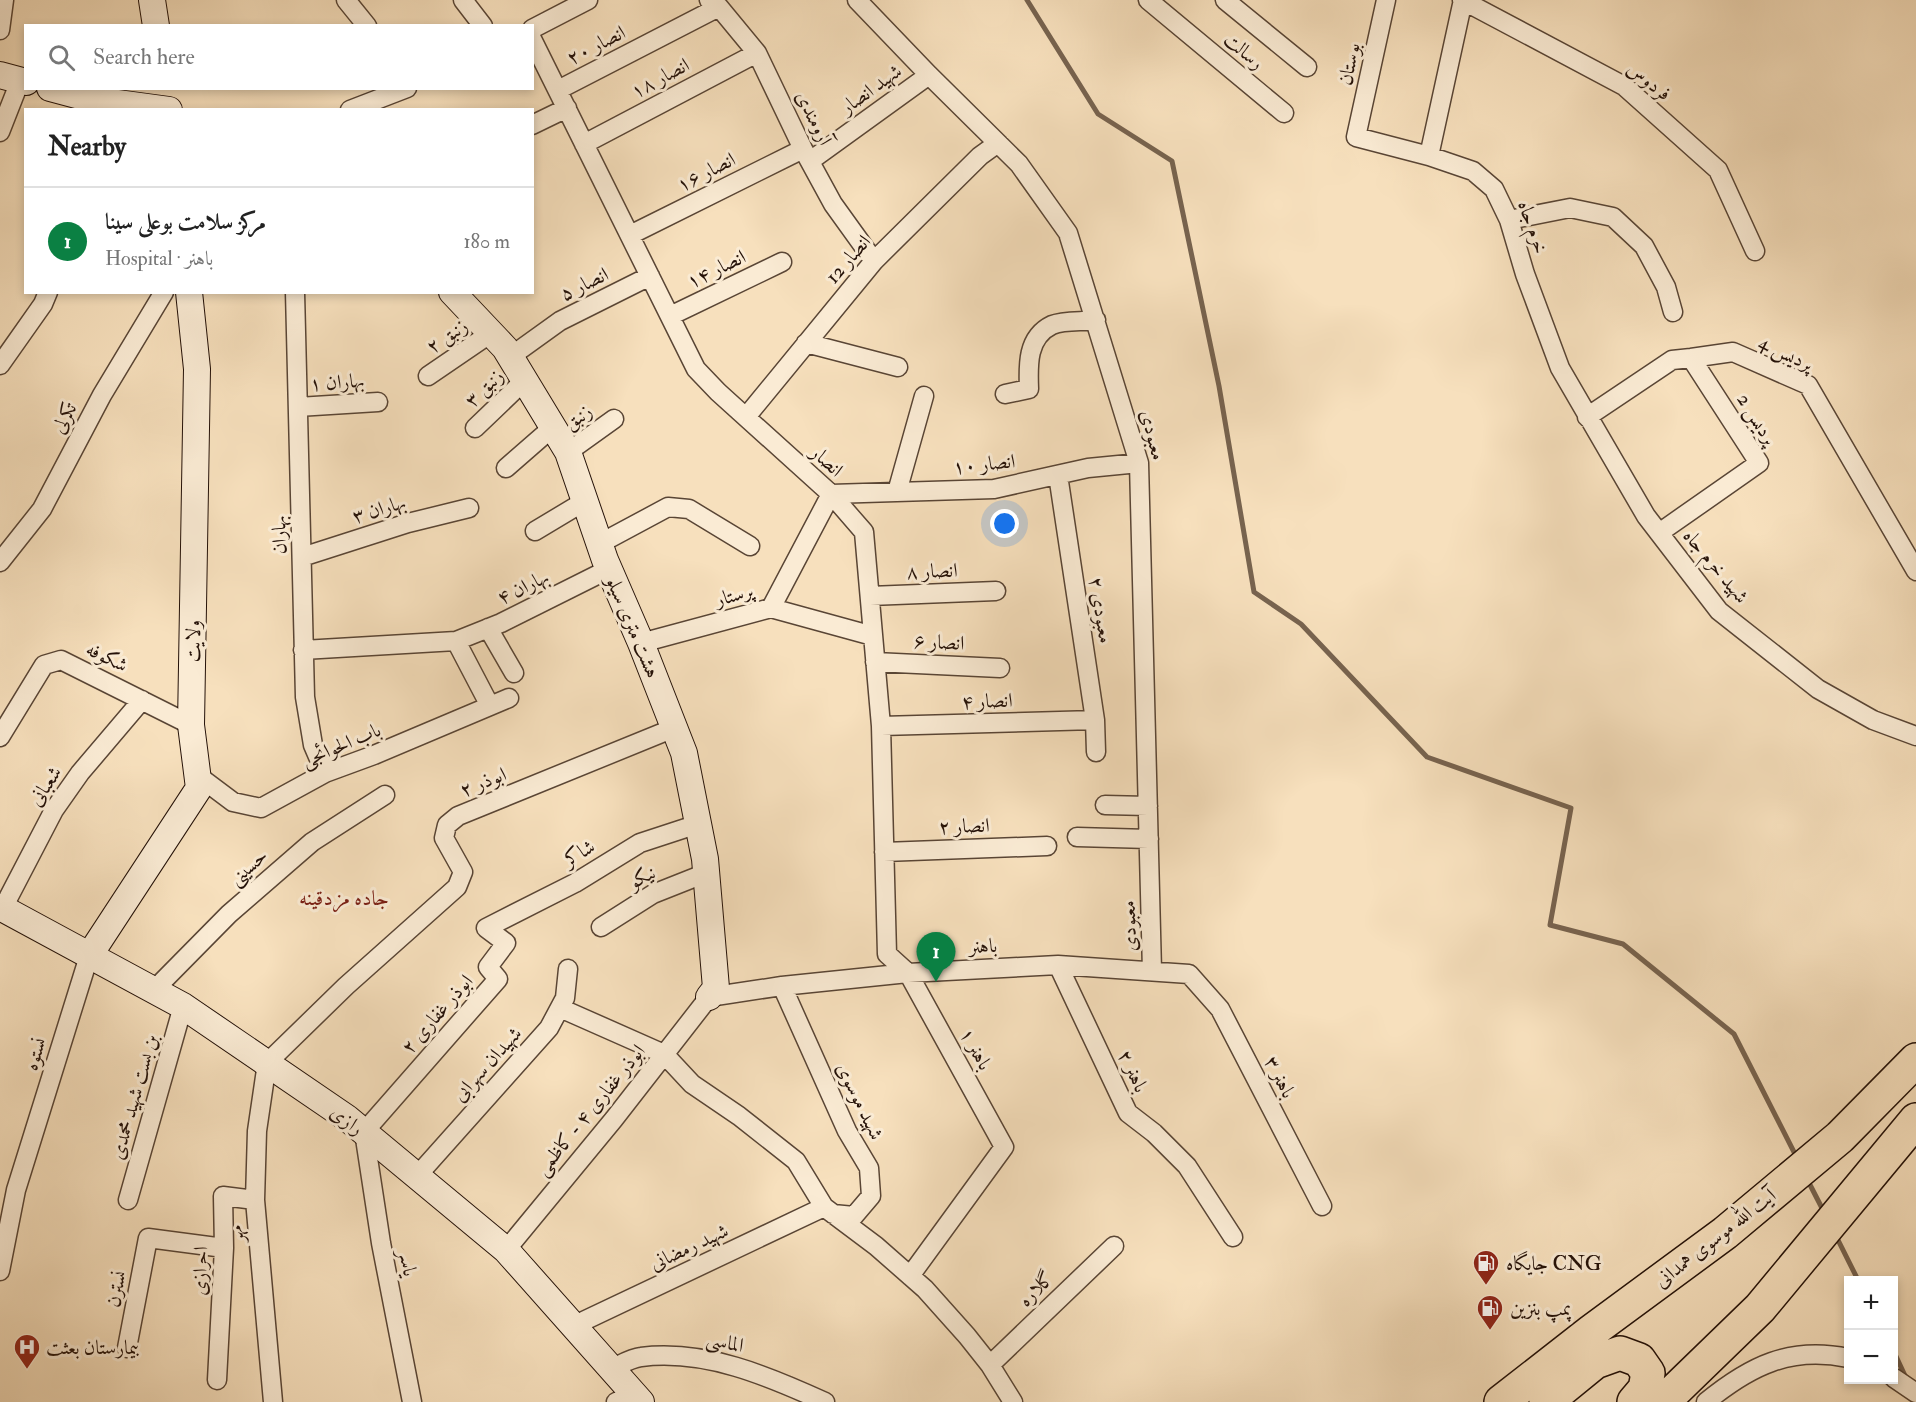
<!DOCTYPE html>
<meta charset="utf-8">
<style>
:root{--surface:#fff;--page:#f6f6f6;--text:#222;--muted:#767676;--line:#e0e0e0;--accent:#0b8043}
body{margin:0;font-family:"IM FELL Double Pica",Amiri,serif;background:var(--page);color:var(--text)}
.controls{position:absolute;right:18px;bottom:18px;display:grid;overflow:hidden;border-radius:0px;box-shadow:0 3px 9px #0003}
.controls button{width:54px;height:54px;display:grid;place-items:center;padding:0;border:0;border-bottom:2px solid var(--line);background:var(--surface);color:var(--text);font:30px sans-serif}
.you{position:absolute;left:1005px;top:524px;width:21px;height:21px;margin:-15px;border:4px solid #fff;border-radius:50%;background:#1a73e8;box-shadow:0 0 0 9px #1a73e833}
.badge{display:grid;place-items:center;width:39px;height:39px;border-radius:50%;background:var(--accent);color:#fff;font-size:20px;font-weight:700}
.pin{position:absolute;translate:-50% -50px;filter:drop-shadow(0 2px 3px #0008)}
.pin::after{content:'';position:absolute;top:32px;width:21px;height:18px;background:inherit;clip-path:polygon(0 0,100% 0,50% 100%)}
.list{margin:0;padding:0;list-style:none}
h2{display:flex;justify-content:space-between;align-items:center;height:78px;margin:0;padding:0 24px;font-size:26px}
h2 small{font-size:20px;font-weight:400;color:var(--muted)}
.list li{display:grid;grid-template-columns:39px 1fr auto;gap:18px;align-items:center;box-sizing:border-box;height:108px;padding:0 24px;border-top:2px solid var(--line)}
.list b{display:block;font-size:22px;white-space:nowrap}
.list p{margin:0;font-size:20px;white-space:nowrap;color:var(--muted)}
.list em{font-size:20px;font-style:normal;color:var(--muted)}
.icon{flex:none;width:33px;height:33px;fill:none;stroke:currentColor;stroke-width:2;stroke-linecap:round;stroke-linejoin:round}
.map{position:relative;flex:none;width:1916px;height:1402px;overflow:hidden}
.search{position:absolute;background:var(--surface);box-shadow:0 3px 9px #0003;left:24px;top:24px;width:510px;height:66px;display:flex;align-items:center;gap:15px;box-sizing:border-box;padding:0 21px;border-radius:0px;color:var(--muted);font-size:22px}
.panel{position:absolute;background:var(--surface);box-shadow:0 3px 9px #0003;left:24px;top:108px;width:510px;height:186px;border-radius:0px}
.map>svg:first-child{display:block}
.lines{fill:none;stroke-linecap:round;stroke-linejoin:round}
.stream{stroke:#77634f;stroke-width:5}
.street-casing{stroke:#594535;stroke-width:21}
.secondary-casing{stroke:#241108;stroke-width:28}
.highway-casing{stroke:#241108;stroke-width:36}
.street{stroke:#faebd4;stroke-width:18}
.secondary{stroke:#faebd4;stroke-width:26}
.highway{stroke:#f7e0bd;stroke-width:33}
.labels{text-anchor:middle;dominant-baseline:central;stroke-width:6;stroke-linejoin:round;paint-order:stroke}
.street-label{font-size:20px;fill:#241108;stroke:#faebd4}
.poi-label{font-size:20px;fill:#241108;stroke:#faebd4;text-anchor:start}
.neighbourhood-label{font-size:21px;fill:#7a1f14;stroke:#faebd4}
</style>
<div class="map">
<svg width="1916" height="1402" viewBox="0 0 1916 1402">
<rect width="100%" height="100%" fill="#f7e0bd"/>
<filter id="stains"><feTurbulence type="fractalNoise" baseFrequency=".00333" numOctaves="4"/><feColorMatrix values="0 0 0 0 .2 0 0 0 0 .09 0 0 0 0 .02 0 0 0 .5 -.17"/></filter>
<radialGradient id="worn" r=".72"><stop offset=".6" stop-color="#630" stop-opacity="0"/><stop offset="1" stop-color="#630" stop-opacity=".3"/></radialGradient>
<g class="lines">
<!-- stream -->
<path class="stream" d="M1027,0l71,114 74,47 47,225 35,206 47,32 126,133 144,51 -21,117 73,19 111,90 63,124
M1806,1177l18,35
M1835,1234l23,46
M1894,1352l13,28"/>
<!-- street casing -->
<g class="street-casing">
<path id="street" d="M346,0l21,26
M463,0l20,26
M709,0l10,7 38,46 46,96 30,55 41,57
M857,0l72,75 90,89 49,69 71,230 13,508
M1148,0l136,113
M1225,0l82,67
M1386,0l-30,137 73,19 44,15 21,18 15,31 16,54 35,94 86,148 73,95 99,78 55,31 43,16
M1462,0l162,86 94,84 37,81
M532,29l56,-29
M0,30l4,-30
M532,39l164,330 22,23 113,102 33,38 17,194 6,228 21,19 96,174 -94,129
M558,90l161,-83
M350,110l57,-22
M532,125l35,-17
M0,132l20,-51
M584,144l173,-91
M1429,156l34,-156
M810,161l119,-86
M1509,220l61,-12 43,9 31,29 22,41 7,25
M630,235l173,-86
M295,292l10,405 8,48 12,28
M670,316l112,-54
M806,343l92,24
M510,357l50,-36 90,-45
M0,365l43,-61 5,-12
M428,376l63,-43
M1005,394l24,-5c-1,-24 -2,-52 23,-64 12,-5 31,-3 44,-5
M298,407l80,-5
M746,417l128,-156 106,-105 18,-13
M1587,417l85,-57 19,-2 42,-6 75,33 108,186
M475,428l50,-48
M568,452l46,-33
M506,468l47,-41
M1058,475l37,245 1,32
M897,492l27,-96
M831,494l163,-5 94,-21 51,-5
M535,531l50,-30
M1659,533l100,-70 -68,-105
M599,544l69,-37 21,2 61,37
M302,557l106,-34 61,-15
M0,562l42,-53 60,-114 62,-103
M870,596l126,-5
M771,608l60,-114
M488,628l26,45
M456,641l34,65
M641,643l130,-35 102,28
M303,650l153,-9 45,-18 108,-54
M875,662l125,6
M881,726l214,-6
M0,737l44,-72 17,-5 130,65
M197,775l36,27 28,6 64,-35 49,-18 135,-57
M1105,805l43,1
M1077,837l72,2
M884,852l163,-6
M3,908l51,-98 26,-37 62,-73
M601,927l52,-33 53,-21
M1058,965l70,148 26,20 33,33 46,71
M782,986l65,145 22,37 2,28 -17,20 -21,-2
M154,990l75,-76 83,-72 73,-47
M560,1008l104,46 28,30 47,32 57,45 28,46 52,39 49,43 42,47 23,29 23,37
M417,1176l132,-148 16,-30 3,-29
M128,1200l55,-194
M506,1250l108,-131 95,-122 73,-11 126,-13 150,-8 131,9 31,35 102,197
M0,1271l16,-81 73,-234
M573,1326l251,-119
M127,1348l21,-110 76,10
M990,1365l124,-119
M611,1369c9,-4 20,-11 30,-12 64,-8 127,19 184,45
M1894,1378l22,15
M217,1380l7,-132 -1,-52 32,4
M273,1402l-18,-202 2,-69 10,-68 79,-77 111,-99 6,-15 -19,-34 3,-13 11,-9 216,-88
M412,1402l-31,-159 -17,-111 134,-153 -10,-12 18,-24 -20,-15 89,-45 65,-40 58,-19
M616,1402l19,-7
M1706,1402c44,-36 84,-56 142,-44"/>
</g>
<!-- secondary casing -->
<g class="secondary-casing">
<path id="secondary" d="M152,0l4,26
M0,75l26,7
M50,88l45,12 74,10
M452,292l53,56 63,104 37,108 36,83 43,110 21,106 11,129 -7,9
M0,907l183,99 164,112 159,132 135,152
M89,956l110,-168 -8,-63 6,-356 -8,-77"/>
</g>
<!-- highway casing -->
<g class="highway-casing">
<path id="highway" d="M1501,1402l91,-71 133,-98 115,-96 76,-77
M1546,1402l49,-40 25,-9 19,7 9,13 -3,16 -11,13
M1663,1402l97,-94 156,-188"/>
</g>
<!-- street -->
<use href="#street" class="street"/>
<!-- secondary -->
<use href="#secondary" class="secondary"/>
<!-- highway -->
<use href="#highway" class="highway"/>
</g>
<!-- icons -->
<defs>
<g id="fuel-pin" transform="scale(1.35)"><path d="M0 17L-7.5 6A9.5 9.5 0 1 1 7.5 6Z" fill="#8f2418" stroke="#faebd4"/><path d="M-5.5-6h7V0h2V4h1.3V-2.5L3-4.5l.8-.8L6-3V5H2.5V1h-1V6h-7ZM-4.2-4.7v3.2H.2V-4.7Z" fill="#fff"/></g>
<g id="hospital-pin" transform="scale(1.35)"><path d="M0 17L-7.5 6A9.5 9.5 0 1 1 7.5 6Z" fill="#8f2418" stroke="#faebd4"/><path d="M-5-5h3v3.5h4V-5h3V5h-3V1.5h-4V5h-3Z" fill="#fff"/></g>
</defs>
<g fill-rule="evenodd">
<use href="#fuel-pin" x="1486" y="1263"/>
<use href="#fuel-pin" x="1490" y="1308"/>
<use href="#hospital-pin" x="27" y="1347"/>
</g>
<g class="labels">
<!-- street labels -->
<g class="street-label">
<text transform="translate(596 45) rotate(-27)">انصار ۲۰</text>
<text transform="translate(1244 51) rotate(40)">رسالت</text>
<text transform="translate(1349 64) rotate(-78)">بوستان</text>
<text transform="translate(660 78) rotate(-28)">انصار ۱۸</text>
<text transform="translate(1649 81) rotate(38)">فردوس</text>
<text transform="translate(871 89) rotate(-36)">شهید انصار</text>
<text transform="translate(814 118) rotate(64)">آرومندی</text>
<text transform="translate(706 172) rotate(-27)">انصار ۱۶</text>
<text transform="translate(1533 227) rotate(71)">خرم جاه</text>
<text transform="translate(848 259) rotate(-49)">انصار 12</text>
<text transform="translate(716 269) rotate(-26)">انصار ۱۴</text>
<text transform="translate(584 284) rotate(-26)">انصار ۵</text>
<text transform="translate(447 336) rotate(-34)">زنبق ۲</text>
<text transform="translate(1786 353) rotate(26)">پردیس 4</text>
<text transform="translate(337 382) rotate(-4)">۱ بهاران</text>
<text transform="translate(484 388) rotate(-44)">زنبق ۳</text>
<text transform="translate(578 417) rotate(-36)">زنبق</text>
<text transform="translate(64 418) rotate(-62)">تکرلی</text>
<text transform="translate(1757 419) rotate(58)">پردیس 2</text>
<text transform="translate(1153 435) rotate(76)">معبودی</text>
<text transform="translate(827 461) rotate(42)">انصار</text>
<text transform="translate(984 464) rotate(-6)">انصار ۱۰</text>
<text transform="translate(379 509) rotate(-17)">بهاران ۳</text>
<text transform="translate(279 535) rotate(-91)">بهاران</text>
<text transform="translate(1716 566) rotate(50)">شهید خرم جاه</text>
<text transform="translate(932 571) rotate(-2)">انصار ۸</text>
<text transform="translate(523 587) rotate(-26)">بهاران ۴</text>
<text transform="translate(734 595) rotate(-15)">پرستار</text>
<text transform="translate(1101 610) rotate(81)">معبودی ۲</text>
<text transform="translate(633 627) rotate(67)">هشت متری سیلو</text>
<text transform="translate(193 641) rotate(-89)">ولایت</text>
<text transform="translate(939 642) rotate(3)">انصار ۶</text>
<text transform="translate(107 657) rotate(26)">شکوفه</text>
<text transform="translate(987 701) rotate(-2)">انصار ۴</text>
<text transform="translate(341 745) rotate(-23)">باب الحوائجی</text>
<text transform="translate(483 782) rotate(-22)">ابوذر ۲</text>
<text transform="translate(45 786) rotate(-56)">شعبانی</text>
<text transform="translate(964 826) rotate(-2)">انصار ۲</text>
<text transform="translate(579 853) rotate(-31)">شاکر</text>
<text transform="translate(248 867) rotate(-41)">حسینی</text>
<text transform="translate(642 877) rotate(-28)">نیکو</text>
<text transform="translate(1129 926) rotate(-92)">معبودی</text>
<text transform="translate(983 946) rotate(-3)">باهنر</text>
<text transform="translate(437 1014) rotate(-49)">ابوذر غفاری ۲</text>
<text transform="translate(976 1049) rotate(61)">باهنر ۱</text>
<text transform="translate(35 1054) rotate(-73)">نستوه</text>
<text transform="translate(487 1064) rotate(-48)">شهیدان سهرابی</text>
<text transform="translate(1133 1071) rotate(65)">باهنر ۲</text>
<text transform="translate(1280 1077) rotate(63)">باهنر ۳</text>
<text transform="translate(134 1097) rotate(-74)">بن بست شهید محمدی</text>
<text transform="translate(860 1101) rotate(64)">شهید موسوی</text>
<text transform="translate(590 1110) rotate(-51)">ابوذر غفاری ۴ - کاظمی</text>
<text transform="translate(347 1120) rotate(37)">رازی</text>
<text transform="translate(236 1234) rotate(-95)">مهر</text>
<text transform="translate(1715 1238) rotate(-38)">آیت الله موسوی همدانی</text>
<text transform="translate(689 1247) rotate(-25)">شهید رمضانی</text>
<text transform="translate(408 1263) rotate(79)">یاسر</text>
<text transform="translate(200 1271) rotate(-88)">احرازی</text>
<text transform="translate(116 1289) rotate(-79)">نسترن</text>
<text transform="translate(1036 1289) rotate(-44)">گلاره</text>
<text transform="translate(725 1342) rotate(12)">الماسی</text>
</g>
<!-- poi labels -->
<g class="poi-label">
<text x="1506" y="1263">جایگاه CNG</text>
<text x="1510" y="1308">پمپ بنزین</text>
<text x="46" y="1347">بیمارستان بعثت</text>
</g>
<!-- neighbourhood labels -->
<g class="neighbourhood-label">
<text x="344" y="898">جاده مزدقینه</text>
</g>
</g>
<rect width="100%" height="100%" filter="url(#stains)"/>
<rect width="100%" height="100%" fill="url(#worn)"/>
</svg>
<div class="controls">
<button>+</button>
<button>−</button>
</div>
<div class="you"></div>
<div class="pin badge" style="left:936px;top:982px">1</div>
<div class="search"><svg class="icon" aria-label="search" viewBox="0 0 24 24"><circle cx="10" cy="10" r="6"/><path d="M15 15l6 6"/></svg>Search here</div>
<section class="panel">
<h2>Nearby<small></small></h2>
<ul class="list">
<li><span class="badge">1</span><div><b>مرکز سلامت بوعلی سینا</b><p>Hospital · باهنر</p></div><em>180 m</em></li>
</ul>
</section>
</div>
